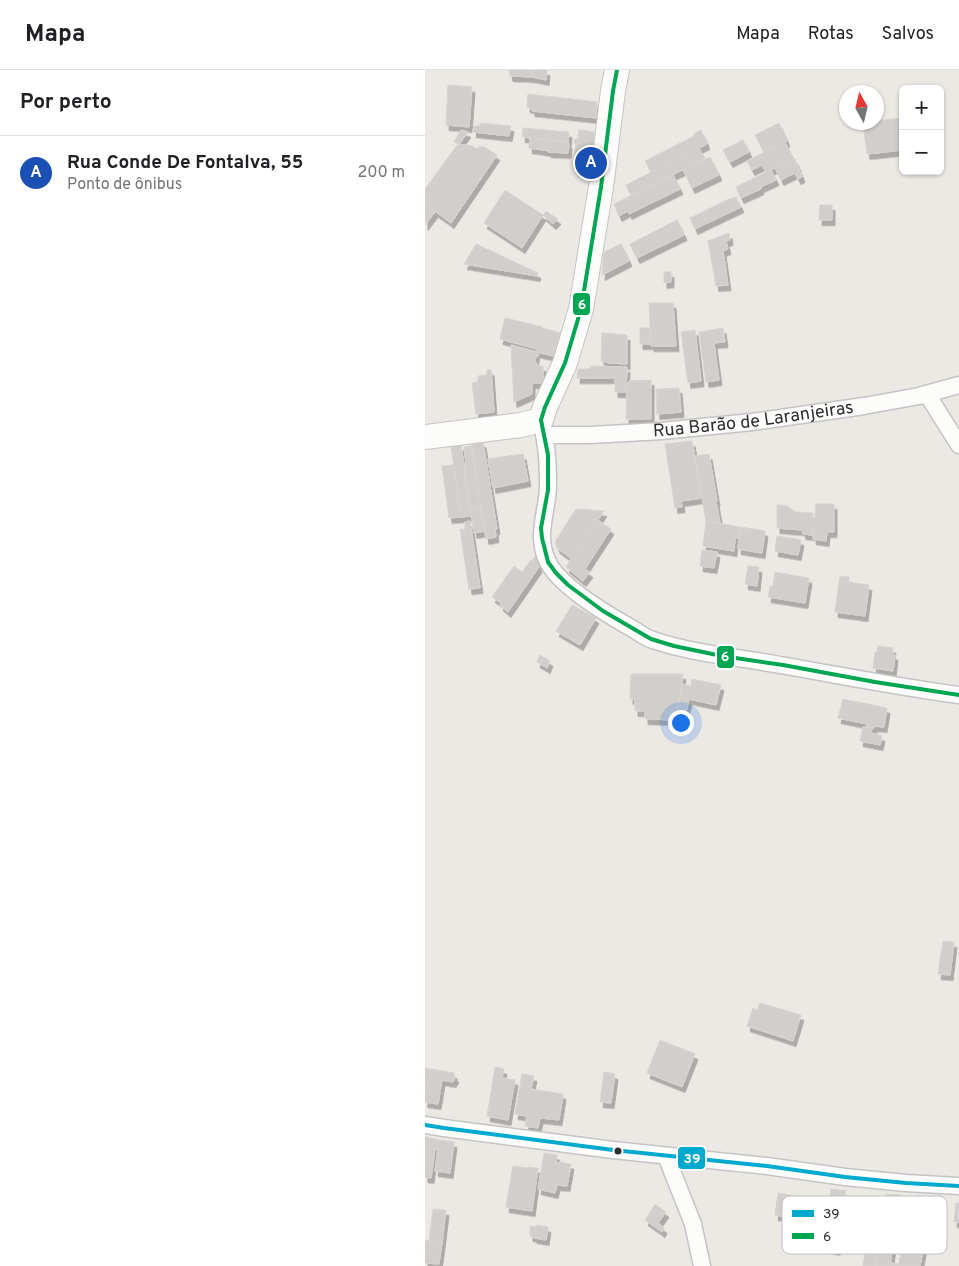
<!DOCTYPE html>
<html lang="pt">
<meta charset="utf-8">
<style>
:root{--surface:#fff;--page:#f2f2f2;--text:#202124;--muted:#757577;--line:#e0e0e0;--accent:#2563eb}
body{margin:0;font-family:Overpass,sans-serif;background:var(--page);color:var(--text)}
.controls{position:absolute;right:15px;top:15px;display:grid;overflow:hidden;border-radius:8px;box-shadow:0 1px 4px #0004}
.controls button{width:45px;height:45px;display:grid;place-items:center;padding:0;border:0;border-bottom:1px solid var(--line);background:var(--surface);color:var(--text);font:25px sans-serif}
.compass{position:absolute;left:414px;top:15px;width:45px;height:45px;border-radius:50%;background:var(--surface);box-shadow:0 1px 4px #0004;rotate:352deg}
.you{position:absolute;left:255px;top:652px;width:18px;height:18px;margin:-12px;border:4px solid #fff;border-radius:50%;background:#1a73e8;box-shadow:0 0 0 8px #1a73e833}
.badge{display:grid;place-items:center;width:32px;height:32px;border-radius:50%;background:var(--accent);color:#fff;font-size:16px;font-weight:700}
.pin{position:absolute;translate:-50% -50%;border:2px solid #fff;box-shadow:0 1px 5px #0006}
.list{margin:0;padding:0;list-style:none}
h2{display:flex;justify-content:space-between;align-items:center;height:65px;margin:0;padding:0 20px;font-size:21px}
h2 small{font-size:16px;font-weight:400;color:var(--muted)}
.list li{display:grid;grid-template-columns:32px 1fr auto;gap:15px;align-items:center;box-sizing:border-box;height:75px;padding:0 20px;border-top:1px solid var(--line)}
.list b{display:block;font-size:19px;white-space:nowrap}
.list p{margin:0;font-size:16px;white-space:nowrap;color:var(--muted)}
.list em{font-size:16px;font-style:normal;color:var(--muted)}
.map{position:relative;flex:none;width:534px;height:1196px;overflow:hidden}
header{display:flex;align-items:center;gap:30px;box-sizing:border-box;height:70px;padding:0 25px;background:var(--surface);border-bottom:1px solid var(--line)}
header strong{font-size:24px}
nav{display:flex;gap:28px;margin-inline-start:auto;font-size:18px}
main{display:flex}
aside{flex:1;background:var(--surface)}
.map>svg:first-child{display:block}
.building{fill:#d1cecb;stroke:#d7d4d0;filter:url(#shadow)}
.lines{fill:none;stroke-linecap:round;stroke-linejoin:round}
.street-casing{stroke:#c5c4c5;stroke-width:19}
.secondary-casing{stroke:#c5c4c5;stroke-width:26}
.street{stroke:#fcfcfb;stroke-width:16}
.secondary{stroke:#fcfcfb;stroke-width:24}
.bus-1-casing{stroke:#fff;stroke-width:8}
.bus-2-casing{stroke:#fff;stroke-width:8}
.bus-1{stroke:#00a9ce;stroke-width:4}
.bus-2{stroke:#00a651;stroke-width:4}
.bus-dot{fill:#2e2e2e;stroke:#fff;stroke-width:2}
.labels{text-anchor:middle;dominant-baseline:central;stroke-width:4;stroke-linejoin:round;paint-order:stroke}
.street-label{font-size:18px;fill:#2e2e2e;stroke:#fff}
.key{fill:#fff;stroke:#c0c0c0;stroke-width:1}
.key-label{font-size:14px;fill:#2e2e2e}
.line-badge{stroke:#fff;stroke-width:2}
.badge-label{font-size:14px;text-anchor:middle;font-weight:bold;fill:#fff}
</style>
<header>
<strong>Mapa</strong>
<nav><a>Mapa</a><a>Rotas</a><a>Salvos</a></nav>
</header>
<main>
<aside>
<h2>Por perto<small></small></h2>
<ul class="list">
<li><span class="badge" style="background:#1a4fb4">A</span><div><b>Rua Conde De Fontalva, 55</b><p>Ponto de ônibus</p></div><em>200 m</em></li>
</ul>
</aside>
<div class="map">
<svg width="534" height="1196" viewBox="0 0 534 1196">
<defs>
<filter id="shadow"><feDropShadow dx="3" dy="5.5" stdDeviation="0" flood-color="#0004"/></filter>
</defs>
<rect width="100%" height="100%" fill="#ece8e4"/>
<!-- building -->
<path class="building" d="M84,0h22l1,7 -22,-1z
M106,0h16l-1,10 -14,-3z
M23,15l24,2 -3,40 -23,-2z
M103,24l69,8 -1,16 -64,-7v-3l-5,-1z
M478,48v32l-36,4 -4,-31 14,-1v-1z
M55,53l31,3 -2,10 -36,-4 1,-6h6z
M354,53l8,18 -23,11 -9,-17z
M98,58l46,4 -1,10 -46,-5z
M36,60l7,2 -9,12 -5,-2z
M154,60l15,2 -1,13 -19,-2 1,-4h3z
M276,60l6,14 -56,28 -6,-11 49,-25v-2z
M105,68l39,5 -1,10 -20,-1 1,-1 -20,-3z
M318,70l6,12 -19,10 -7,-12z
M360,72l8,18 -27,12 -4,-7 -10,5 -5,-9z
M151,73l17,2 -1,14 -18,-2z
M33,74l14,2 5,3 2,-2h5l13,8 -46,68 -26,-19v-15z
M274,78l6,11 -74,36 -5,-10z
M285,87l9,18 -27,13 -9,-18z
M370,89l7,18 -4,2 -3,-6 -14,7 -6,-12z
M346,100l5,10 -15,7 -5,-10z
M248,105l7,14 -51,25 -1,-3 -9,5 -5,-12z
M331,107l5,12 -20,9 -5,-11z
M80,120l38,25 -21,33 -38,-25z
M311,127l5,10 -46,22 -5,-11 41,-20v1z
M0,134l10,8 -10,13z
M395,135h12v15h-13z
M121,141l12,8 -5,5 -10,-9z
M252,150l7,15 -47,23 -7,-14z
M304,163l1,7 -4,1 2,8 -5,2 5,34 -12,1 -8,-45z
M51,174l62,29 -1,3 -73,-12z
M196,174l8,17 -27,14 2,-23z
M239,202h7v10l-7,1z
M224,233h24l3,43h-25z
M80,248l38,9 -1,1 18,5 -7,23 -17,-4 1,-3 -37,-10z
M215,258h10l1,16h-11z
M298,258l2,14 -11,1 5,37 -13,2 -7,-50z
M270,260l6,51 -13,2 -7,-51z
M177,263l25,2v29l-19,-1v-1l-7,-1z
M86,275l26,7 -2,10 2,1v3h6v17h-11v11l-18,8z
M165,296l37,1 -1,25h-11v-14h-38l1,-9h12z
M62,300h4l3,42 -18,2 -4,-31 6,-1v-6l9,-1z
M226,310v39h-25l1,-36h2v-2z
M254,318l2,24 -24,2 -1,-25z
M267,371l10,57 -21,3 1,6 -7,1 -10,-64z
M58,372l14,87h-2l1,8 -10,2 -15,-96z
M36,375l10,71 -10,1 -10,-71z
M46,376l10,61 -11,2 -5,-32 -1,-14h2l-2,-16z
M98,384l5,27 -35,7 -5,-29z
M284,384l8,47h-1l4,22 -14,-2 -11,-65z
M28,395l8,52 -12,1 -7,-52z
M391,434h18v28h-7l-1,9 -13,-2z
M352,435l10,1 9,6 17,1 -1,22 -9,-1 -1,-4 -25,-2z
M56,437l4,24 -11,2 -4,-24z
M151,439l28,2 -32,48 -15,-11 -2,-6z
M173,450l13,9 -26,40 5,3 -7,9 -17,-14z
M45,451l10,67 -11,1 -9,-60h5v-7z
M281,451l34,6 -2,11h-3l-1,13 -31,-5z
M315,457l25,4 -3,22 -24,-4z
M352,466l24,4 -3,15 -23,-4z
M277,480l15,2 -3,16 -14,-2z
M111,485l3,12 -31,45 -8,-7 1,-2 -9,-6 22,-31 8,6 9,-12 1,1z
M323,496l11,1 -2,19 -12,-2z
M350,502l34,6 -4,25 -37,-6 2,-11h3z
M415,506l9,1 -1,5 21,3 -4,31 -30,-4z
M147,535l24,13 -16,27 -24,-14z
M453,576l15,2 -1,6 3,1 -2,16 -20,-3 2,-16h2z
M115,585l10,6 -3,7 -10,-6z
M206,604h52l-7,46 -31,-1v-8h-10v-12h-5z
M267,609l29,6 -5,20 -27,-6 -4,18h-8l5,-33 9,2z
M418,629l44,9 -3,19 -10,-1v2l-7,-1v-3l-29,-6z
M438,657l9,1 -1,5 11,3 -2,9 -20,-4z
M518,871l11,1 -4,33 -12,-1z
M335,933l41,12 -8,26 -46,-15 6,-18 4,2z
M235,970l35,14 -13,33 -35,-14z
M70,997l9,2 -2,9 13,2 -7,40 -21,-4z
M0,998l6,1 -6,33z
M6,999l23,4v3l2,1 -3,5 -11,-2 -4,24 -13,-2z
M179,1002l11,2 -4,29 -11,-1z
M97,1004l12,2 -3,13 32,5 -4,26 -19,-2 -2,10 -13,-2 2,-10 -12,-2z
M0,1067l14,3 -2,9h-2l-4,29 -6,-1z
M14,1070l15,2 -4,31 -15,-2 3,-22h-1z
M119,1083l13,2 -1,8h3v-1l12,2 -4,22 -10,-1 -2,8 -17,-4z
M88,1096l15,2v-1l10,1 -6,43 -26,-4z
M406,1119l15,2 -9,59 -13,-3 2,-10 -11,-3 7,-32 7,2z
M353,1123l37,7 -2,21 -38,-6z
M461,1124l14,1 -10,71h-14z
M531,1133h3v19h-5z
M230,1134l11,8 -8,11 6,5 -2,4 -17,-12z
M8,1139l13,1 -4,33 -13,-2z
M112,1155l11,2 -2,13 -12,-2v-1l-4,-1v-10l6,1z
M445,1155l12,1 -6,40h-13z
M472,1159l27,4 -1,6h2l-5,27h-30v-3l9,1 3,-18 -7,-1z
M0,1170l17,3 -3,21 -14,-1z"/>
<g class="lines">
<!-- street casing -->
<g class="street-casing">
<g id="street">
<path d="M502,324l32,51"/>
<path d="M116,350c6,24 7,42 7,67 -1,26 -13,50 0,75 11,24 62,54 85,67 7,4 13,9 20,11 41,14 85,17 127,25 59,10 119,22 179,30"/>
<path id="s1" d="M119,365h46l72,-4 90,-9 112,-16 55,-10 40,-11"/>
<path d="M0,1055l19,3 169,22 154,16 78,11 61,6 53,3"/>
<path d="M241,1086l27,68 9,42"/>
</g>
</g>
<!-- secondary casing -->
<g class="secondary-casing">
<path id="secondary" d="M0,367l96,-12 20,-5 4,-13 20,-44 16,-54 20,-122 12,-96 4,-21"/>
</g>
<!-- street -->
<use href="#street" class="street"/>
<!-- secondary -->
<use href="#secondary" class="secondary"/>
<!-- bus-1 casing -->
<g class="bus-1-casing">
<path id="bus-1" d="M0,1055l19,3 169,22 154,16 78,11 61,6 53,3"/>
</g>
<!-- bus-2 casing -->
<g class="bus-2-casing">
<path id="bus-2" d="M192,0l-4,21 -12,96 -20,122 -16,54 -20,44 -4,13 7,35v35l-7,38 1,10 6,24 8,11 12,12 35,26 48,28 23,7 48,10 61,9 92,17 84,13"/>
</g>
<!-- bus-1 -->
<use href="#bus-1" class="bus-1"/>
<!-- bus-2 -->
<use href="#bus-2" class="bus-2"/>
</g>
<!-- markers -->
<circle class="bus-dot" cx="193" cy="1081" r="4.5"/>
<g class="labels">
<!-- street labels -->
<g class="street-label">
<text stroke="none"><textPath href="#s1" startOffset="210">Rua Barão de Laranjeiras</textPath></text>
</g>
</g>
<!-- legend -->
<rect x="357" y="1126" width="165" height="58" rx="8" class="key"/>
<rect x="367" y="1140" width="22" height="7" fill="#00a9ce"/>
<rect x="367" y="1163" width="22" height="6" fill="#00a651"/>
<g class="key-label">
<text x="398" y="1148">39</text>
<text x="398" y="1171">6</text>
</g>
<g class="line-badge">
<rect x="147" y="222" width="19" height="24" rx="5" fill="#00a651"/>
<rect x="291" y="575" width="19" height="24" rx="5" fill="#00a651"/>
<rect x="252" y="1076" width="29" height="24" rx="5" fill="#00a9ce"/>
</g>
<g class="badge-label">
<text x="157" y="239">6</text>
<text x="300" y="591">6</text>
<text x="267" y="1093">39</text>
</g>
</svg>
<div class="controls">
<button>+</button>
<button>−</button>
</div>
<svg class="compass" viewBox="-18 -18 36 36"><path d="M0-13l5 13h-10z" fill="#e53935"/><path d="M0 13l5-13h-10z" fill="#757577"/></svg>
<div class="you"></div>
<div class="pin badge" style="left:166px;top:93px;background:#1a4fb4">A</div>
</div>
</main>
